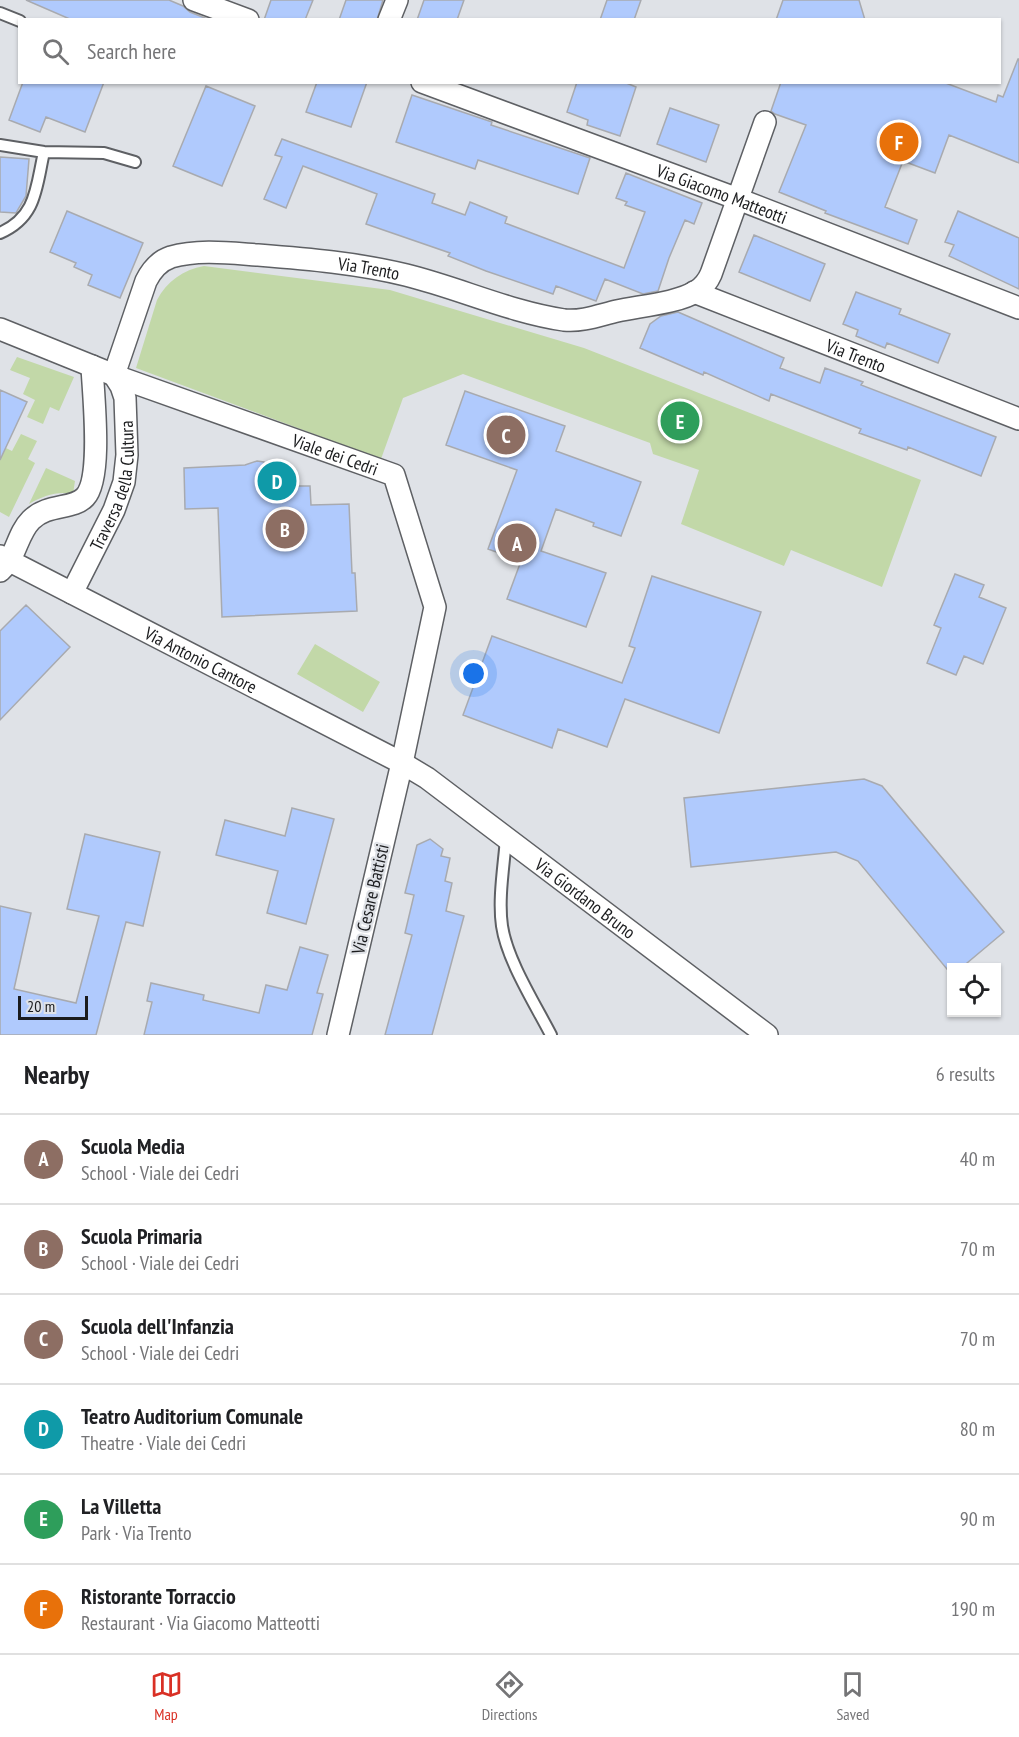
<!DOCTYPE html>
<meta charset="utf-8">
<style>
:root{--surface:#fff;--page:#f2f2f2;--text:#202124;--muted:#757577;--line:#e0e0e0;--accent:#d93025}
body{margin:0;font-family:"PT Sans Narrow",sans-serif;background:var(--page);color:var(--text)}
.controls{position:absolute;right:18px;bottom:18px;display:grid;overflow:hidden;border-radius:0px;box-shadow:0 2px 4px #0004}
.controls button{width:54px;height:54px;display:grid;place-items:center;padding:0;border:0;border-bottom:2px solid var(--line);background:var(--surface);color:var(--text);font:30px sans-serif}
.scale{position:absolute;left:18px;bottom:15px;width:70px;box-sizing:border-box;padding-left:6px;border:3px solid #1b1c1e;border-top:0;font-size:16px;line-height:21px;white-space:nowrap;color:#1b1c1e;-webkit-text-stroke:4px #dfe2e7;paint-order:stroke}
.you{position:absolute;left:474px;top:674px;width:21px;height:21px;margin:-15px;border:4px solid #fff;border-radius:50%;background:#1a73e8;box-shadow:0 0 0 9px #1a73e833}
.badge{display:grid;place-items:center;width:39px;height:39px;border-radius:50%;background:var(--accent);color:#fff;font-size:20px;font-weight:700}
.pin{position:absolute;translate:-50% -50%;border:3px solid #fff;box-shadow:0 2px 6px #0006}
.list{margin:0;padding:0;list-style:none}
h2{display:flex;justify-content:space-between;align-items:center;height:78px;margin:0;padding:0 24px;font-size:26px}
h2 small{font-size:20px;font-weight:400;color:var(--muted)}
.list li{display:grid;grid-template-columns:39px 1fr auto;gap:18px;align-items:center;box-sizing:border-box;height:90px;padding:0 24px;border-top:2px solid var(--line)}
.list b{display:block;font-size:22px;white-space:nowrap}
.list p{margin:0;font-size:20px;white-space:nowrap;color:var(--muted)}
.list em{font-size:20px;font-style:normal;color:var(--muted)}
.icon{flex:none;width:33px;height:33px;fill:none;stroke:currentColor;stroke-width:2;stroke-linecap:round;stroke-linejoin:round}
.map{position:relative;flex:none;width:1019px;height:1035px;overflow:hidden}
.search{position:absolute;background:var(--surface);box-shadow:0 2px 4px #0004;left:18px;right:18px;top:18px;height:66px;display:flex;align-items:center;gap:15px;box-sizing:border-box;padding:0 21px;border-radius:0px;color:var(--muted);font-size:22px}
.sheet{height:618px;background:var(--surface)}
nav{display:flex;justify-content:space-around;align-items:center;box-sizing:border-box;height:84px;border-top:2px solid var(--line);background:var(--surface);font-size:16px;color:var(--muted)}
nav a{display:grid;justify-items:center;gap:3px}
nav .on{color:var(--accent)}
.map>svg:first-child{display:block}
.green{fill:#c2d8a8}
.building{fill:#b0cafd;stroke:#a8aaaf;stroke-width:1.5}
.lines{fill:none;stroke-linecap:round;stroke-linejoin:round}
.lane-casing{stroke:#5e6064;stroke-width:14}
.street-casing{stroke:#5e6064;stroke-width:24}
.lane{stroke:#fff;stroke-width:10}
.street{stroke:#fff;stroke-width:21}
.labels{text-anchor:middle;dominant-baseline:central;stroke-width:4.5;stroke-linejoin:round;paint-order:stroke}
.street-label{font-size:18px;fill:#1b1c1e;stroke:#dfe2e7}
</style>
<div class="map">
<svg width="1019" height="1035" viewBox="0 0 1019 1035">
<rect width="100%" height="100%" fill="#dfe2e7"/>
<!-- green -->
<path class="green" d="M204,266l186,24 194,58 337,132 -39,107 -91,-37 -7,16 -103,-42 18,-54 -46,-16 -3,-11 -187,-69 -60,24 -22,61 -245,-91 21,-68c10,-19 26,-30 47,-34z
M17,357l57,20 -15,34 -9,-4 -7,17 -16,-7 8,-17 -12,-6 7,-16 -20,-8z
M21,434l16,7 -9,18 7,4 -26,54 -9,-5v-67l12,6z
M46,468l29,13 -2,13c-16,-3 -30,2 -44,10z
M315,644l65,38 -17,30 -66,-38z"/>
<!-- building -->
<path class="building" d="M26,0h143l14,6 7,6 20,8h-138z
M271,0h42l-8,20h-41z
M346,0h37l-6,20h-38z
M424,0h40l-7,20h-40z
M607,0h34l-7,20h-34z
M783,0h76l6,20h-89z
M1018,59h1v104l-70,-28 -14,38 -32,-12 -18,46 32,13 -9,24 -83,-31 1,-2 -47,-19 27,-67 -31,-11 -4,-3 10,-29h162l53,20 2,-7 5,2z
M23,82h81l-19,50 -39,-15 -6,15 -31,-12z
M317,82h50l-16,45 -45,-15z
M577,82h47l12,5 -16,49 -33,-11 1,-5 -21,-8z
M206,86l49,20 -33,80 -49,-20z
M412,95l80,27 -1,3 99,33 -12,36 -100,-34 -3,9 -79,-27z
M670,108l49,17 -13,37 -49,-18z
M282,139l153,55 -3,9 33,12 5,-13 37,15 -2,6 119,45 21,-56 -20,-7 2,-3 -11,-4 10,-25 76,30 -8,21 -9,-4 -16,38 -11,33 -15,3 -38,-15 -9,22 -40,-15 -3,8 -67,-23 -38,-15 2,-3 -84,-29 11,-30 -74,-28 -17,42 -22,-9 18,-42 -7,-2z
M0,157l29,2 -3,37 -10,17 -16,-1z
M67,211l76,32 -23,55 -32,-13 4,-10 -18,-8 2,-4 -26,-11z
M958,211l61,27v51l-70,-33 5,-11 -9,-3z
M754,235l71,29 -15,37 -71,-29z
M856,292l45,17 -2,5 51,20 -12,29 -51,-20 -2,5 -29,-12 2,-6 -15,-6z
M678,312l106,46 -4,10 40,15 5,-15 38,14 -2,3 135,52 -15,39 -73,-29 -1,3 -48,-17 2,-4 -90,-35 -2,7 -65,-29 -1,3 -63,-27 10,-24 11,-8z
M0,390l27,12 -27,58z
M465,391l100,35 -9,25 85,31 -20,54 -28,-10 1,-3 -38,-14 -15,42 65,22 -20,54 -79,-28 14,-38 -33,-12 29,-79 -71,-25z
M257,461l7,1 4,4 5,14 21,6h16l1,19 38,-1 3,69h3l2,38 -135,6 -4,-109 -33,1 -1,-41 61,-3z
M955,574l29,11 -5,12 27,11 -23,56 -19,-8 -8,19 -29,-12 14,-35 -7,-3z
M652,576l109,36 -42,121 -94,-34 -18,48 -49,-18 -6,19 -89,-33 29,-79 130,47 13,-35 -6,-2z
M26,605l44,42 -70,73v-89z
M864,779l18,7 122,146 -43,36h-10v6l-93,-113 -22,-9 -145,15 -7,-69z
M292,808l42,11 -28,105 -39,-11 11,-42 -62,-16 9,-35 60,16z
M85,834l75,18 -17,74 -17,-4 -30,113h-96v-129l31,7 -17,76 62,14 23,-87 -32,-7z
M430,839l13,10 -2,7 9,2 -5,23 7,2 -6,28 18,5 -32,119h-47l27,-100 -7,-2 9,-38 -9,-2 12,-48z
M300,947l28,8 -11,38 6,1 -11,41h-168l8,-33 -5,-1 4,-18 53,12 -1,5 56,13 7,-28 21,5z"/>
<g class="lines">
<!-- lane casing -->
<g class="lane-casing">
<path id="lane" d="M0,13l20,8
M0,145l44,7 60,1 31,9
M0,233c37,-16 36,-46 44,-81
M506,838c-2,27 -8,61 -4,88 5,34 33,78 49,109"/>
</g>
<!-- street casing -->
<g class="street-casing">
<g id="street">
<path d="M194,0l54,20"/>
<path d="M389,20l8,-20"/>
<path id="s1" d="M422,82l316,117 281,109"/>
<path id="s2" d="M694,292l325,127"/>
<path id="s3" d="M0,329l124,50 270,96 41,132 -33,156 -64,272"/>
<path id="s4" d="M114,375l32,-94c6,-12 13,-20 25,-24 27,-8 59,-4 87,-2 50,4 99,8 148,20 53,13 104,37 158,45 18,2 36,-5 53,-9 23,-5 61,-8 80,-20 6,-4 11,-10 14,-17l54,-152"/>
<path id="s5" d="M0,556l402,207 25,15 340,257"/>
<path d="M0,571c3,-3 7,-7 9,-10 8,-13 11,-30 22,-41 17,-17 42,-10 54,-23 18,-19 8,-104 7,-131"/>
<path id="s6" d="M72,593l42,-83 10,-28 3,-27 -2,-57 -4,-12 -7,-11"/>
</g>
</g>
<!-- lane -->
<use href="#lane" class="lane"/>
<!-- street -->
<use href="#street" class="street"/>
</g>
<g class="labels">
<!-- street labels -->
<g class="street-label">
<text stroke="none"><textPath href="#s1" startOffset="320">Via Giacomo Matteotti</textPath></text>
<text stroke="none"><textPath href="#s4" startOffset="334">Via Trento</textPath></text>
<text stroke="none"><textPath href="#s2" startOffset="174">Via Trento</textPath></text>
<text stroke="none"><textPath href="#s3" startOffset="358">Viale dei Cedri</textPath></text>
<text stroke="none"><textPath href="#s6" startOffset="117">Traversa della Cultura</textPath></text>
<text stroke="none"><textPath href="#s5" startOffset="226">Via Antonio Cantore</textPath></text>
<text stroke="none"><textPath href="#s5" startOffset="680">Via Giordano Bruno</textPath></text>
<text transform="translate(370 899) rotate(-77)">Via Cesare Battisti</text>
</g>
</g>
</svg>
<div class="controls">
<button><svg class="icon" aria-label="locate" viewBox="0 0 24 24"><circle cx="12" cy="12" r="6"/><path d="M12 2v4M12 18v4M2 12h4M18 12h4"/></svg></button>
</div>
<div class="scale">20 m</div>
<div class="you"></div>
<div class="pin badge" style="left:517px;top:543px;background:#8d6e63">A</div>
<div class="pin badge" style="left:285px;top:529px;background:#8d6e63">B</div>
<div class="pin badge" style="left:506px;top:435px;background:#8d6e63">C</div>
<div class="pin badge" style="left:277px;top:481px;background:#0f9aa8">D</div>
<div class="pin badge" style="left:680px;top:421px;background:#2e9e5b">E</div>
<div class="pin badge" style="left:899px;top:142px;background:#e8710a">F</div>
<div class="search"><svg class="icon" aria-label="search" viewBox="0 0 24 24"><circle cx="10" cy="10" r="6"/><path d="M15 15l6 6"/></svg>Search here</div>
</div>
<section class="sheet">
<h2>Nearby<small>6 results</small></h2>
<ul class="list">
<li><span class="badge" style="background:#8d6e63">A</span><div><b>Scuola Media</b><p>School · Viale dei Cedri</p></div><em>40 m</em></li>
<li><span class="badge" style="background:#8d6e63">B</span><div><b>Scuola Primaria</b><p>School · Viale dei Cedri</p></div><em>70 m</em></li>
<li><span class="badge" style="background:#8d6e63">C</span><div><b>Scuola dell'Infanzia</b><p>School · Viale dei Cedri</p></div><em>70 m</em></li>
<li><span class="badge" style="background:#0f9aa8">D</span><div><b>Teatro Auditorium Comunale</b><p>Theatre · Viale dei Cedri</p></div><em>80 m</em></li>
<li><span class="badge" style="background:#2e9e5b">E</span><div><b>La Villetta</b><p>Park · Via Trento</p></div><em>90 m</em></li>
<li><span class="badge" style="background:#e8710a">F</span><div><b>Ristorante Torraccio</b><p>Restaurant · Via Giacomo Matteotti</p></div><em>190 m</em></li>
</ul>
</section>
<nav>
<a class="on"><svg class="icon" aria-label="map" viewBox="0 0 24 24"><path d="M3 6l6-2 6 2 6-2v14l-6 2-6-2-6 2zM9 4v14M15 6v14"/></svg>Map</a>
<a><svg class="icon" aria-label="directions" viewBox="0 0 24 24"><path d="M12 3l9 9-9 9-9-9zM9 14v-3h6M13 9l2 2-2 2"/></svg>Directions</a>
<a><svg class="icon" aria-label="saved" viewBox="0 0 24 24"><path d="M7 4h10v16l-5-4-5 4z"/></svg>Saved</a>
</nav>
